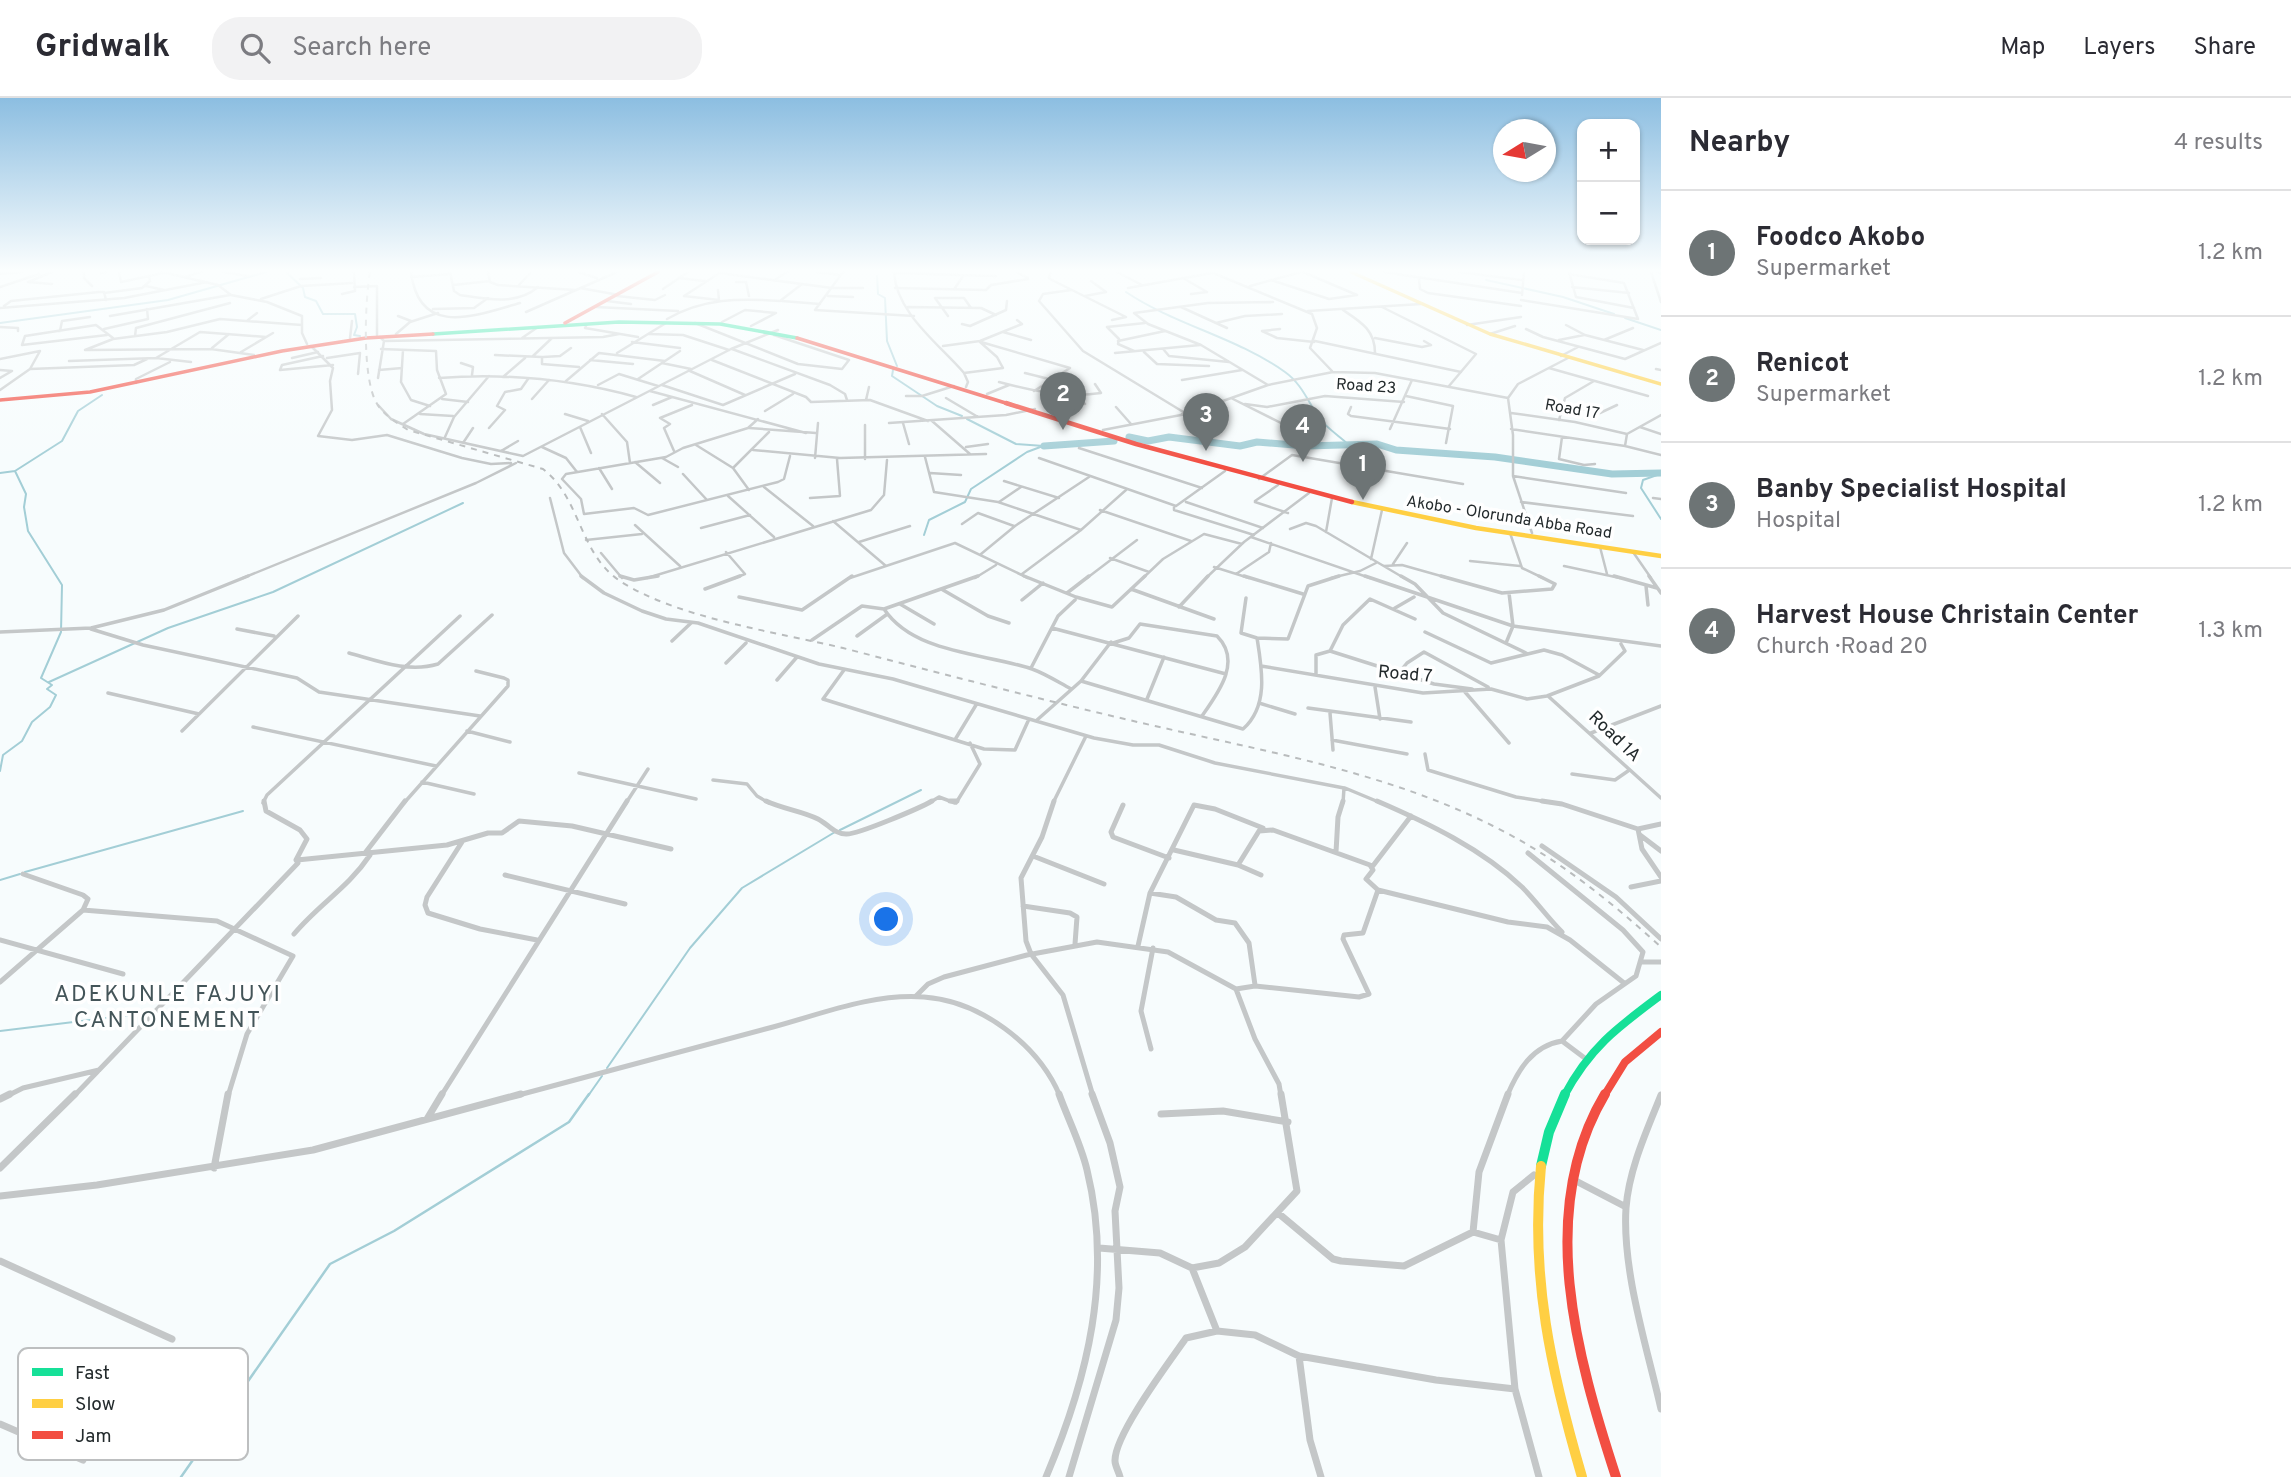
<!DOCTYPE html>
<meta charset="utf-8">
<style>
:root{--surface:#fff;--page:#f2f2f3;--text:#2b2b33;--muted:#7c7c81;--line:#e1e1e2;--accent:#6d7475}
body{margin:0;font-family:Overpass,sans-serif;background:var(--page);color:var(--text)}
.controls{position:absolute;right:21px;top:21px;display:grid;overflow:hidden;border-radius:14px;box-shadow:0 2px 5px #0004}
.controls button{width:63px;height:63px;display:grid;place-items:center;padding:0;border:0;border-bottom:2px solid var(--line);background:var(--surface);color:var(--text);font:35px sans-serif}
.compass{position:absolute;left:1493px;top:21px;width:63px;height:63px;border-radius:50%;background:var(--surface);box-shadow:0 2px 5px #0004;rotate:259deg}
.you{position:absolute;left:887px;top:822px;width:24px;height:24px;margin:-18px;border:5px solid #fff;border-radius:50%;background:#1a73e8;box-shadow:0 0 0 10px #1a73e833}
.badge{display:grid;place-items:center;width:46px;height:46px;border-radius:50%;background:var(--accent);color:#fff;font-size:23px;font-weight:700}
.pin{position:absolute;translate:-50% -58px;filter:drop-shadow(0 2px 4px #0008)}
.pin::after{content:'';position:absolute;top:37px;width:24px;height:21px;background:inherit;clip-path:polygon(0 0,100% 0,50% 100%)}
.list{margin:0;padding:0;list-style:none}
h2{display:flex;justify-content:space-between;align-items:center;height:91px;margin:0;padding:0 28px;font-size:30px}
h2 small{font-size:23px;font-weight:400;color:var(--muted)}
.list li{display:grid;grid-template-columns:46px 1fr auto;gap:21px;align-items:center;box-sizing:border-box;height:126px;padding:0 28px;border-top:2px solid var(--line)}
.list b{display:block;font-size:26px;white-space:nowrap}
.list p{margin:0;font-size:23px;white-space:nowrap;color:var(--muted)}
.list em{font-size:23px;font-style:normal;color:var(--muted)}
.icon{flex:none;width:38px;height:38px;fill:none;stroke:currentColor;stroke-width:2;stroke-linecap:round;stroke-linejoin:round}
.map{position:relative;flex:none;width:1661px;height:1379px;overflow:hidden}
header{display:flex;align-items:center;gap:42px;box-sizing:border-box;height:98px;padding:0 35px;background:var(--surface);border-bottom:2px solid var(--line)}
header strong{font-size:33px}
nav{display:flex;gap:38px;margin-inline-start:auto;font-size:24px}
.search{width:490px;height:63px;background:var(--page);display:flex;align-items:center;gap:18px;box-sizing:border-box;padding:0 24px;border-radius:28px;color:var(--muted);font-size:26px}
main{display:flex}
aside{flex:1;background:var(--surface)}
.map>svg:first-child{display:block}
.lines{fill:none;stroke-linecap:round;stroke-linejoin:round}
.stream-far1{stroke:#a3ced6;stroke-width:2}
.stream{stroke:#a3ced6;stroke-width:2.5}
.river{stroke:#a3ced6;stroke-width:7}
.street-far3{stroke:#c4c7c8;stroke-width:2.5}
.street-far2{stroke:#c4c7c8;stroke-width:3.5}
.street-far1{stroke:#c4c7c8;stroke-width:5}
.street{stroke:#c4c7c8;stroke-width:7}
.fast-far2{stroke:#16e098;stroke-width:3.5}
.fast-far1{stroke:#16e098;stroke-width:8}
.fast{stroke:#16e098;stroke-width:10}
.slow-far2{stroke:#ffcf43;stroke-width:3.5}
.slow-far1{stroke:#ffcf43;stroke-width:4.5}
.slow{stroke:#ffcf43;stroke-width:10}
.jam-far3{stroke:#f24e42;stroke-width:3.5}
.jam-far2{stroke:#f24e42;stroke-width:4.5}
.jam-far1{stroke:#f24e42;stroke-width:8}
.jam{stroke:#f24e42;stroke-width:10}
.rail{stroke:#b9bcbd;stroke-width:2;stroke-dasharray:6 6;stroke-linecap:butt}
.labels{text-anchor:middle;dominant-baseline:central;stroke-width:7;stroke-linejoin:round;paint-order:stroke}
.far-street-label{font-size:16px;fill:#232a2c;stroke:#fff}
.street-label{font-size:18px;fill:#232a2c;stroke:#fff}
.near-neighbourhood-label{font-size:23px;letter-spacing:2px;fill:#445559;stroke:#fff}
.key{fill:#fff;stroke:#bdbfc0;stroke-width:2}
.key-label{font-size:19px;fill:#232a2c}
</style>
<header>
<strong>Gridwalk</strong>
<div class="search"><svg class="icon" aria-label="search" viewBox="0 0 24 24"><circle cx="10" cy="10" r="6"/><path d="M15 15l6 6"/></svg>Search here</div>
<nav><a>Map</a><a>Layers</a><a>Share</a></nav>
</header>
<main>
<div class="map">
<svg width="1661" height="1379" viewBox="0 0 1661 1379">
<rect width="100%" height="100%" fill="#f7fcfd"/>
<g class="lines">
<!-- stream-far1 -->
<path class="stream-far1" d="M286,174l17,16 2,9 11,4 7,13h32l2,13 -3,8 6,1
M877,178l1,18 7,4 2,43 10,25
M1486,182l77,17 51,17
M1126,194c49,33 110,45 159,80 17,12 23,30 35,47 7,9 19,17 28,25
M1625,220l36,12
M0,225l168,-23 98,-28
M893,272l-1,6 45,30 25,10
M967,321l49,25 28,2
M0,375l15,-2 47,-30 16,-30 24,-16
M1657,377l-14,5 -2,8 20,31
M924,437l5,-15 36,-18 6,-13 56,-37 16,-6
M49,584l119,-54 105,-36 190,-89
M0,673l3,-16 19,-14 10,-19 18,-15 6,-12 -9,-6 5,-4 -11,-7 20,-46 1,-47 -34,-54 -4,-24 2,-13 -11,-23
M840,732l81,-40
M25,774l218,-61
M0,782l20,-6
M0,933l139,-17
M607,970l83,-120 52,-60 93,-56
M588,998l14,-20"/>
<!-- stream -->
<path class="stream" d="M181,1379l149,-213 64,-33 175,-109 20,-28"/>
<!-- river -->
<path class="river" d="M1129,339l19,4 21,-4 71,9 17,-4 49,4 71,-2 19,6 99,7 117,17 49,-1
M1044,348l70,-5"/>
<!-- street-far3 -->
<path class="street-far3" d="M52,174l-24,10 24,2
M84,174v6l8,8
M119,174l2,10 42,-9
M162,174l56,13 13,10 36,7 35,14v17l5,11
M223,174l25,4
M411,174c8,67 66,43 109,31
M450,174l4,19 6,4c26,4 56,11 78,-8
M488,174l2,10 8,3 78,5
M578,174l19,6
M816,174l25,3
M894,174c2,41 45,72 70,101l4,9 -2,5
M1016,174l12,6
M1051,174l-2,6 3,2 74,37 -14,3
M1117,174l25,13
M1211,174l101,42 5,14 -7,20 22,23
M1303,174l54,23
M1384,174l138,21
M1459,174l63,8
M1569,174l7,25 58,11
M1651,174l10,30
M1657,174l4,1
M101,175l6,-1
M720,175l112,15h31
M894,175l102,3
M0,176l22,-2
M185,179l16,-5
M411,179l38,-3
M679,180l26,3
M1183,180l24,14 -16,2
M300,181l21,-1
M776,181l11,-7
M1419,181l1,10 8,4 93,13
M1271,182l58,19 28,-4
M736,184h10l3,14
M453,187l37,-4
M519,187l12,-13
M146,188l18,4
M1250,188l51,-14
M0,189l39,-13
M354,189l23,-1v49
M1572,189l57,6
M580,190l39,7
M895,190l91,2 5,-5 37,-6
M955,190l8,-12
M1128,190l84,-15
M663,191l25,-17
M1071,192l-28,4 -4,7 44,50 102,62
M104,195l38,-5 8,-7 -1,-5
M342,196l13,-3 -1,-19
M1522,197l2,-23
M617,198l38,4 10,-5
M684,198l35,4 -1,-10
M684,198l37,-24
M828,198l25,1
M1085,198l21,-4 -15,-11
M261,201l40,-13 51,-3
M1521,202l117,19 -14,-36 -55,-9
M607,203l24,3
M782,203l38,3
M4,208l7,-5 88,-9h5l2,8
M596,209l82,4
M908,209l73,1 15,7
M1181,209l46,21
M1382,209l94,47 -27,32
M0,210l124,-10 83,-16
M433,211l41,-1 14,-10
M815,212l99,6
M815,212l28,-38
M1343,212c18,12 32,20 32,43
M1308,213l113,-7
M526,214l91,-40
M110,218l120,-21
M398,218l13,5
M948,218l-13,-18h29l7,10
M667,221c36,-21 73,-21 113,-18l22,-17
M248,222l9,-7
M722,224l23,-12 31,3
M695,225l103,41 44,5 7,-9 -75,-25
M1216,225l29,-7 37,-2
M587,226l-2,4 53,9
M962,226l8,2 36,-16 1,-9
M1467,227l54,-8
M1566,227l19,10 58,15
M751,228l25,-13
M0,229l18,1v3
M1107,229l12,12 -1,5 16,7
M1107,229l38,-4
M104,231l44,-10 -1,-10
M1280,231l-18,2 15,7 37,4
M1526,231l17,8 82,22 36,-16
M60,233l2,-10 28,-4
M1003,234l28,8
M396,236l14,-12 28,-9
M649,236l34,1 46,15
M1490,236l25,-8
M107,237l-85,10 3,-9 71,-11 17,13
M135,238l1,-8 94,-25
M350,240l2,-17
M522,240l16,-11
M1375,240l47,9 9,-2 -7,-4
M1559,242l25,-5
M1604,242l29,-12
M384,243l219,-4 16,-3
M1118,243l47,-10
M1315,243l146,31
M632,244l48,6
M981,244l89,26 -36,23
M311,248l22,22 -3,13 2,29 -14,26 34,4 35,-5 75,23 29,6 20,-1
M943,248l37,-5 42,-17 -5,-4
M212,250l17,-14
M381,251l55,2 1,19 9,24 -43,30
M732,251l98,36 15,9 2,6
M403,252l-2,32 10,18 19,6
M1164,252l5,6 60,6
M241,254l32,-19
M1144,254l13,12 52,2
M617,255l49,-30
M1115,255l85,-8
M254,257l-43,-6 -126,1 28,-11 54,-7 53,-13 82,6
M495,257l47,2v7l37,3
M533,258l19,-18
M1561,258l17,-9
M543,259l17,-1 11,-8
M156,260l44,-26 66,5
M292,260l26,-6
M327,260l33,-5 -2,21
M0,261l40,-8 -10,18 -30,21
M590,262l43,4
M712,262l94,37 5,5 59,-2 58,21
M69,263l87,-3 35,4
M461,265l12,4 -1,8
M662,265l29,6
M1549,270l99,28
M30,271l104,-4 13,-6
M1656,271l5,1
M0,272l12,1
M280,272l53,-5
M280,272l2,-5 41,-9
M379,272l23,-2
M690,273l55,24
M964,275l39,-5 -6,-11 -17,-15
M1025,275l28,7
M503,279l22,-19
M0,280l12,-7
M378,280l6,-37 -4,-4
M439,280c67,-5 132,1 197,19
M638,281l42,-28
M1182,282l60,-10
M566,283l33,-28 66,8
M999,284c34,9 67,16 102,11l-6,-9
M136,285v-4l34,-17
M598,287l21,-11 39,12
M662,287l61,20 72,-31
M1268,287l-67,-40 -53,-21 -14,-11 74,-10 65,-1
M650,293l156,42
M987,296l22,-9
M1075,297l10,9
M906,298h16l32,-10
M1406,298l47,10 -7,37
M946,300l32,19
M1231,300l50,25
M442,301l26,3
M532,301l17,-19
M866,302l3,-13
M1245,306l22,3 58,-11 79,6
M378,307l13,14 33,15 99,22 208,-107 47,-19
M653,307l19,-8
M1564,307l36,8 17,-8
M1116,309l15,17
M1351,309l-3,7 3,2 99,13
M765,313l28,-17
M1511,315l64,9 52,12
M420,316l33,2
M565,316l23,7
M602,316l25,28 3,21
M1182,316l23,14
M758,321l-10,9 -65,20 -17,9 -100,17 -4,5 19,20 3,15 50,-6 14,7 130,-33 6,-3 6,-23
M1559,322l6,-22 29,-17
M932,323l38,33
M889,325l117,-8 29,-6
M903,325l6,21
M865,327v34
M580,329l11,26
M1640,329l21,7
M489,330l16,-18 -8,-4 8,-14 16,-3 7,-10
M749,330l67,5
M1390,331l22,-49
M1511,331l114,17 36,9
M1103,332l83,-16 82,-29 65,-13 42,1 133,25
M445,339l9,-20 35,-41
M1562,339l-3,22 25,6 11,-1
M463,345l10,-15
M696,347l37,23 16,22
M1625,348l2,-12 34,-19
M542,349l24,11 11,14
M966,349l22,-3
M1079,350l123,40
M753,352l87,8 146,-4
M501,353l17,-10
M674,353l-10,-23 6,-4 -10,-6 32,-13
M925,359l9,35 64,10 83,28
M662,360l16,9
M815,360l3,-35
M1039,360l137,48 49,-35
M635,364l25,21
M599,370l13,21
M733,370l36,-36
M930,375l31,2
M683,376l24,26
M1513,378l113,17
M1259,381l33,-24 171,29
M1004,383l55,17
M764,389l49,39
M728,398l46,41
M550,400l14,55 19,25
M810,400l30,-2 -3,-37
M1653,400l8,1
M1255,403l23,-16
M999,404l22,-15
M1186,404l77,26
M1255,404l33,11
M1521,404l112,14
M1174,408v4l80,25
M1100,412l91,31
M833,423l53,45 -36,12
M962,426l16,-11 36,13
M635,427l45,41
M701,430l49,-13
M1290,431l16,-6 10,3 88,52
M1326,434l6,-34
M1510,435l12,35 21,10
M1532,435l-19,-57v-41l-5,-37 10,-14 50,-26
M1251,439l119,41
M586,442l56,-6
M859,444l51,-16
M1600,449l7,27
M726,454l19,22 -10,4
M1633,454l18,26
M601,455l21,25
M981,456l34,-28 74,-49
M1110,460l39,14
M1371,461l11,-49
M1470,463l50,5
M1393,466l14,-21
M886,468l69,-23 73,35
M1384,468l18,-1 46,13
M1564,468l56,12
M1214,469l35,11
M1022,476l59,-44 45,-40
M1236,476l33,-22 2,-9
M243,480l233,-95 40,-20
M647,480l224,-68 13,-15 3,-35
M975,480l21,-13
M1087,480l50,-38
M1143,480l20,-19 41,-25 38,10
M1206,480l38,-36 65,-49
M1331,480l29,-7 16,-8"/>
<!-- street-far2 -->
<path class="street-far2" d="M581,478l23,17 38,18 24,8 32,4 121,41 74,15 201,59 39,7h26l56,18 129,25 -1,15
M620,478l14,4 24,-4
M1024,478l52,21 36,10 33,-31
M1244,478l59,18
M1365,478l148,50 148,20
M1401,478l14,8 28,29 83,40
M1441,478l61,17 50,-4 3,-5 -16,-8
M1614,478l43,12
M1649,478l12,17
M1646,488l2,19
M705,491l35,-13
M1131,491l83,30
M943,492l45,26 21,7
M1067,495l22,-17
M739,499l63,13 50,-34
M1246,500l-5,35 16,5 31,1 20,-53 31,-10
M1022,502l21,-17
M900,506l34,20
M1179,509l29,-31
M1395,510l19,-11
M884,511c30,45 101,44 148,60 14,5 26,13 39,20
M1415,521l-45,-20 -27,26 -13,26 104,33 38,5
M1052,530l174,46
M91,531l52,16 154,33 22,14 161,24
M237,531l37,7
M0,534l91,-4 73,-18 84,-34
M1425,534l66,31 53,-13 18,5 37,20
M857,538l29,-21
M812,542l50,-34 22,3 94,-33
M672,543l19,-18
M1113,545l16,-5 11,-14 77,12c25,25 2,56 -15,80
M1506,545l7,-17 -4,-33
M349,555c29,8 59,20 89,11l54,-49
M726,565l20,-20
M1261,568l162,27 68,-4 36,10 20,-3 52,-20 26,-25 -4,-7
M1031,570l27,-52 17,-16
M844,572l-21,29 161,50 31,1 14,-31
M1398,576l9,-11 17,-11 64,35
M1316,577v-20l14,-4
M777,582l20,-23
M1081,583l162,48c26,-23 19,-60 14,-91
M1375,589l5,32
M1465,594l44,51
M108,595l91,21
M1548,598l113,102
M1147,601l17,-42
M1259,605l36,11
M1308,610l103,14
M1330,615l3,37
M1037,622l44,-39 30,-39
M253,629l183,39
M182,633l116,-115
M467,633l43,11
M1591,635l70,-27
M956,640l20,-33
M1332,642l75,14
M1425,656l3,16 88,27 38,6
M579,675l117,26
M1572,676l43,6 13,-9
M713,682l34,4 10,12 12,7
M422,684l52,12
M1345,690l36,15
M263,705l4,-8 193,-179
M404,705l104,-117v-6l-4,-2 -28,-7
M626,705l22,-34
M929,705l10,-6 16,6
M956,705l24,-39 -10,-21
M1053,705l33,-67"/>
<!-- street-far1 -->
<path class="street-far1" d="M766,703c17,8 36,10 52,18 10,5 16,15 28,15 11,1 74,-26 86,-33
M950,703h7
M1054,703l-12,36 -21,41 5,63 5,13 32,41 30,101
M1377,703c51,22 105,48 145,86 14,14 26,31 40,45
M1542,703l20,3 76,25 23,-5
M1123,707l-12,27 2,5 56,21
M1638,731l4,20 19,28
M1640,737l21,16
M462,744l-35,55 -2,8 3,8 52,16 57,11
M1542,748l74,51 45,42
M1174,752l64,15 21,-34 14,-1 97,35 3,5 -7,9 12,11 130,32 39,5 23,13 54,43
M1336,754l2,-35 5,-16
M1528,755l95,77 20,22 -7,24 -40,28 -34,37 24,18
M1033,758l71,28
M297,762l150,-15 41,-12h14l17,-12 53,5 99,23
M1238,767l23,10
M1372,769l39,-51
M23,776l60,21 5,4 -5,11 134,11 76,35 -46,78 -19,62
M505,777l120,29
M1631,789l30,-6
M1150,795l26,4 40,23 19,3 14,20 6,42
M1023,808l47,7 7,4 -2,27
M294,836c25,-30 54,-46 76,-79l-5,-2 40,-52
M0,842l123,34
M1138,848l12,-53 44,-88 21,4 48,19
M1643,864h18
M0,884l83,-72
M1236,891l19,50 24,45 2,12
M916,898l12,-12 16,-7 83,-22 70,-13 71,10 68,37 19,-3 104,11 10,-3 -26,-55 1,-4 19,-2 15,-43
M1151,951l-10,-38 12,-63
M7,998l16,-8 76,-18
M74,998l224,-233 -2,-3 11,-21 -7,-9 -34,-19 -2,-10
M441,998l186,-295
M515,998c86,-23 172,-46 258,-69 48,-13 100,-34 151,-30 56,4 114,47 136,99
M1507,998c11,-26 25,-50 55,-55"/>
<!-- street -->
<path class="street" d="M1661,997c-14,35 -32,74 -35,113 -4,63 21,139 35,201
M0,1001l10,-5
M1161,1016l62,-3 65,11
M427,1021l15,-25
M0,1070l75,-74
M214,1070l14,-74
M1534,1077l-21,17 -12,48 14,149 24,88
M1574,1082l52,27
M0,1098l97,-11 216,-35 208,-56
M1278,1115l55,46 8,2 63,5 69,-34 28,8
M1473,1134l6,-60 29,-78
M1099,1150l61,5 32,15 27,-5 26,-16 52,-56 -16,-97
M0,1163l172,78
M1192,1170l25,63
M1299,1258l11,84 11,37
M0,1326l83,36
M1046,1379c42,-99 67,-201 41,-307 -6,-26 -19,-51 -28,-76
M1069,1379l47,-157 3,-32 -4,-77 5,-24 -10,-44 -18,-49
M1120,1379c-1,-5 -5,-11 -5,-16 -1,-26 55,-100 71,-123l31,-7 38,4 44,21 137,24 79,9"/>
<!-- fast-far2 -->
<path class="fast-far2" d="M433,236l186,-12 101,2 77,14"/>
<!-- fast-far1 -->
<path class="fast-far1" d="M1564,998c26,-49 54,-69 97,-101"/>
<!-- fast -->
<path class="fast" d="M1541,1068l8,-34 16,-38"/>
<!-- slow-far2 -->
<path class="slow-far2" d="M1351,174l139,62 171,50"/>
<!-- slow-far1 -->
<path class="slow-far1" d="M1352,404l124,26 185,28"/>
<!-- slow -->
<path class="slow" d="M1541,1068c-11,111 10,205 41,311"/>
<!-- jam-far3 -->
<path class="jam-far3" d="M565,225l93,-51
M797,240l215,67
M0,302l90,-8 192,-41 84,-13 67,-4"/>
<!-- jam-far2 -->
<path class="jam-far2" d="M1006,305l130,41 216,58"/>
<!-- jam-far1 -->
<path class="jam-far1" d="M1604,998l21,-34 36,-30"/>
<!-- jam -->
<path class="jam" d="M1605,996c-70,117 -28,263 11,383"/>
<!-- rail -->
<path class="rail" d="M370,174c-5,29 -8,104 6,130 7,13 20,20 32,28l135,39c38,29 36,85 77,112 57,37 156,51 223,67 104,27 207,54 312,78 114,26 233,47 338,100 63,31 116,74 168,121"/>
</g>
<!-- sky -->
<linearGradient id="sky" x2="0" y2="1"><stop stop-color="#8cbee1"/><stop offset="0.47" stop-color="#fbfefe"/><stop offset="1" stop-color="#fbfefe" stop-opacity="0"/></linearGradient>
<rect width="1661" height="367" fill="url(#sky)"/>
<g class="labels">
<!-- far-street labels -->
<g class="far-street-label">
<text transform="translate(1366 289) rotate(4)">Road 23</text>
<text transform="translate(1572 312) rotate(10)">Road 17</text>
<text transform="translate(1509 420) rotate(9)">Akobo - Olorunda Abba Road</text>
</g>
<!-- street labels -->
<g class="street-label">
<text transform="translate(1405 577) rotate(5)">Road 7</text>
<text transform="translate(1614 639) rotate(44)">Road 1A</text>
</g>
<!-- near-neighbourhood labels -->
<g class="near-neighbourhood-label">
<text x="168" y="897">ADEKUNLE FAJUYI<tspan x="168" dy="26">CANTONEMENT</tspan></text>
</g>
</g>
<!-- legend -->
<rect x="18" y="1250" width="230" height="112" rx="10" class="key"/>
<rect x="32" y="1270" width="31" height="8" fill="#16e098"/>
<rect x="32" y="1301" width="31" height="9" fill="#ffcf43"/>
<rect x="32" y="1333" width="31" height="8" fill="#f24e42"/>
<g class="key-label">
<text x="75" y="1281">Fast</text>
<text x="75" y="1312">Slow</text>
<text x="75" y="1344">Jam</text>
</g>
</svg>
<div class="controls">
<button>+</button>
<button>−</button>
</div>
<svg class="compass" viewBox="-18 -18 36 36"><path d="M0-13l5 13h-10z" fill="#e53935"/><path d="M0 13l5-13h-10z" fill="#7c7c81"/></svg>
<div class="you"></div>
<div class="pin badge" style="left:1363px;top:402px">1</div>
<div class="pin badge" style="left:1063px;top:332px">2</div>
<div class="pin badge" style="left:1206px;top:353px">3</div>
<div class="pin badge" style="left:1303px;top:364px">4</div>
</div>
<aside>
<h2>Nearby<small>4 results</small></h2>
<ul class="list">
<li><span class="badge">1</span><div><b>Foodco Akobo</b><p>Supermarket</p></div><em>1.2 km</em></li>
<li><span class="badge">2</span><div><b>Renicot</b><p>Supermarket</p></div><em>1.2 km</em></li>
<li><span class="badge">3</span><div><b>Banby Specialist Hospital</b><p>Hospital</p></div><em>1.2 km</em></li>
<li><span class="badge">4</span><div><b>Harvest House Christain Center</b><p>Church · Road 20</p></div><em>1.3 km</em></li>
</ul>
</aside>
</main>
